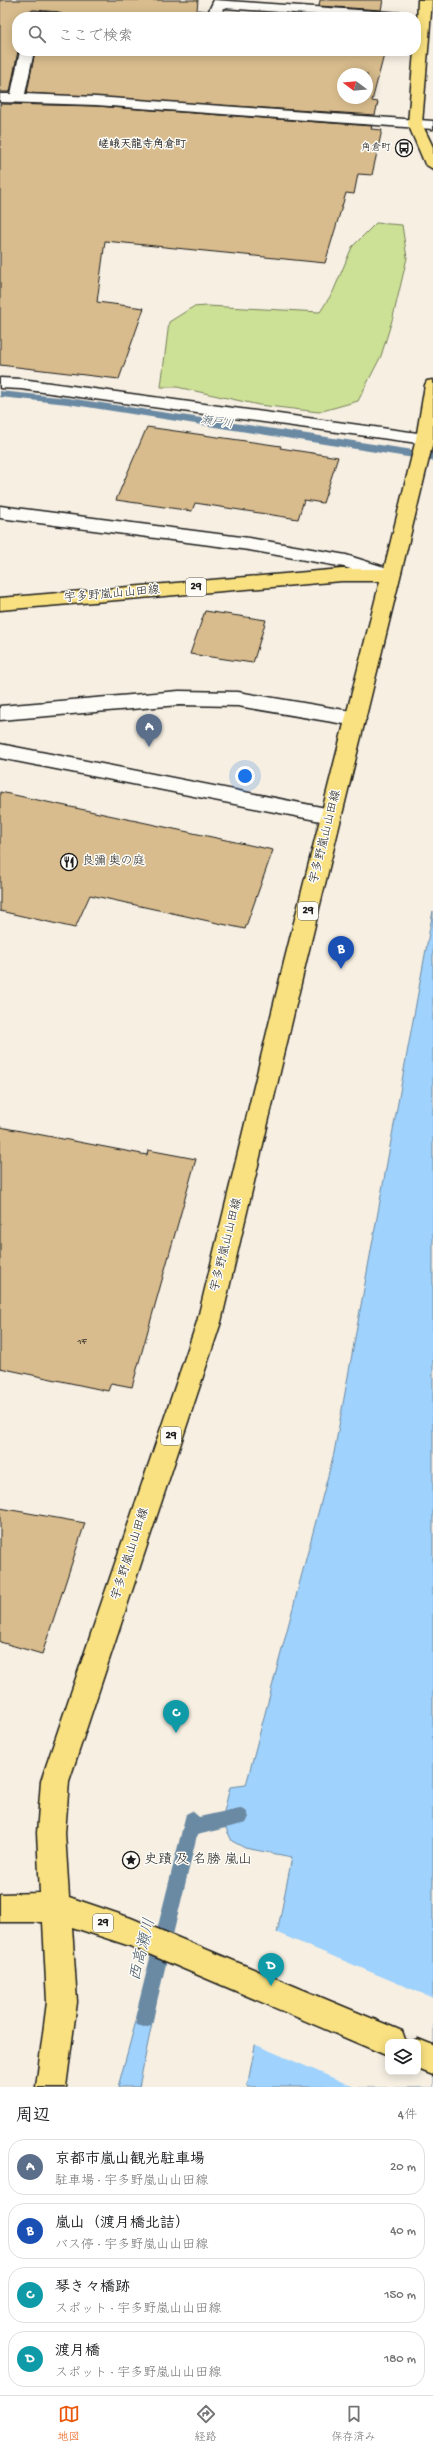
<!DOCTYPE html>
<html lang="ja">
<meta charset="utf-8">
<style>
:root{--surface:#fff;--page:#f6f6f6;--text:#202124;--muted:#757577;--line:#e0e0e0;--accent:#ea580c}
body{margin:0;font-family:"Gochi Hand","Klee One",sans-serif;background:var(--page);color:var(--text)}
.controls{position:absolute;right:12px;bottom:12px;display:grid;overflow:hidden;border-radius:8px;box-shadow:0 2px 10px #0003}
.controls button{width:36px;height:36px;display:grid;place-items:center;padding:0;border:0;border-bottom:1px solid var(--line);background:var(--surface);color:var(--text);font:20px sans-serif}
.compass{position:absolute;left:337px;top:68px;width:36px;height:36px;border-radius:50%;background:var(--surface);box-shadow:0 2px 10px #0003;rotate:286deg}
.you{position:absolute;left:245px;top:776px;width:14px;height:14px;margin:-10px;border:3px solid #fff;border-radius:50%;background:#1a73e8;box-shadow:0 0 0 6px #1a73e833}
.badge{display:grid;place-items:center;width:26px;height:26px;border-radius:50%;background:var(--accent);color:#fff;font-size:13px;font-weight:700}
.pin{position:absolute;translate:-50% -33px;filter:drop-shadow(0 1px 2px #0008)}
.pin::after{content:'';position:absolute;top:21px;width:14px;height:12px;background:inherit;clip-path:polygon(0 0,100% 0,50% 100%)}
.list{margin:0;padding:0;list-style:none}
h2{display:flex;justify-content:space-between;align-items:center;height:52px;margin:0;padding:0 16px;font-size:17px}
h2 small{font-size:13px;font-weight:400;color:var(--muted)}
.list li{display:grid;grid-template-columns:26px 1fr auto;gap:12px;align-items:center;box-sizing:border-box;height:56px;margin:0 8px 8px;padding:0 8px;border:1px solid var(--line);border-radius:16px}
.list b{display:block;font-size:15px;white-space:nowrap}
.list p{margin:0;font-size:13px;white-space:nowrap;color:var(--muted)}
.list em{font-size:13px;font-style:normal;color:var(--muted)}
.icon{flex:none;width:22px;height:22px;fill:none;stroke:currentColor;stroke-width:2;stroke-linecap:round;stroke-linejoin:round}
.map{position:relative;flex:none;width:433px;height:2087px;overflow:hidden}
.search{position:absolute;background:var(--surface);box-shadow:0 2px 10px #0003;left:12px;right:12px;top:12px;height:44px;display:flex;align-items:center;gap:10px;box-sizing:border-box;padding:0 14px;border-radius:16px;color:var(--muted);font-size:15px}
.sheet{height:308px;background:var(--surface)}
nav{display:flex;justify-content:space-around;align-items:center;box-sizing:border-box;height:56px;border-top:1px solid var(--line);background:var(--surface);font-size:11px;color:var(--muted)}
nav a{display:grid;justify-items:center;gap:2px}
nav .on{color:var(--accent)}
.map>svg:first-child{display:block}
.green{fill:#cde196;stroke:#747e59}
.water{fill:#9fd2fd;stroke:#6b89a3;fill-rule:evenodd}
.pier{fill:#f6efe2;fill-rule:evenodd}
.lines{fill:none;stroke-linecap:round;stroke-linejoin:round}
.stream{fill:#6b89a3;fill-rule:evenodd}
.building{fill:#d8bc8d;stroke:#1c1c1c;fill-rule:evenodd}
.minor-casing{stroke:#1c1c1c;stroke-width:3}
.major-casing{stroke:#1c1c1c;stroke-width:3}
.minor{fill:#fdfcf7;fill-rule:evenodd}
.major{fill:#f9e181;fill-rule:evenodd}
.labels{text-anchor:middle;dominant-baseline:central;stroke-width:3;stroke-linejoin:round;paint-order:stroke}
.far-poi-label{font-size:10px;fill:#1c1c1c;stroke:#fdfcf7;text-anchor:end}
.number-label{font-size:10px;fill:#4b4438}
.far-neighbourhood-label{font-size:11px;font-weight:bold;fill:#1c1c1c;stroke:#fdfcf7}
.far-water-label{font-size:11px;font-style:italic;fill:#4a5c6b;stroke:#fdfcf7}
.shield{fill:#fdfcf7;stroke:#605f5e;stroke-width:1}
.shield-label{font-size:11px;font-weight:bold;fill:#1c1c1c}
.street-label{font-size:12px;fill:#1c1c1c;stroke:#fdfcf7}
.poi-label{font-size:12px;fill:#1c1c1c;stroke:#fdfcf7;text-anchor:start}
.near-poi-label{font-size:14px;fill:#1c1c1c;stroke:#fdfcf7;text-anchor:start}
.near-water-label{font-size:16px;font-style:italic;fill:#4a5c6b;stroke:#fdfcf7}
</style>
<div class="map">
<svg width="433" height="2087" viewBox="0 0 433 2087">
<rect width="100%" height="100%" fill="#f6efe2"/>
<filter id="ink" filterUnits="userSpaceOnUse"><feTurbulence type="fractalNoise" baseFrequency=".025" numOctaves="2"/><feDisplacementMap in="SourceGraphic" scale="8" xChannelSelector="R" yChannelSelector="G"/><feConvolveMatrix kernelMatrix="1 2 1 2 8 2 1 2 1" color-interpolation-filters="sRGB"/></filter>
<g filter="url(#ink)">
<!-- green -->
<path class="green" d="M376,223l26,2 5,33 -14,59 -12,39 -23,45 -39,11 -60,-7 -82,-18h-16l8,-65 24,-15 14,-1 113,6 13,-20 19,-45z"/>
<!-- water -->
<path class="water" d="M433,911v1176h-186l45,-230 -47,-9 -13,-7 -10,-21 8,-33 16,-2 88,-332zM388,2042h30v30h-30z
M142,1999l14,4 -17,84h-21z"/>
<!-- pier -->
<path class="pier" d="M275,1932l158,66v89h-79l-100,-43zM388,2042h30v30h-30z"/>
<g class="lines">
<!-- stream -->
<path class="stream" d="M0,391l68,7 365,55v8l-365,-57 -68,-7z
M240,1808l6,3 3,6 -3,6 -49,12 -44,183 -2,7 -7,2 -7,-2 -2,-7 51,-204 6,-3 7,6z"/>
</g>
<!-- building -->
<path class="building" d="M0,0h198l-1,10 10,1 -2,6h-139l-8,-5 -29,-1 -2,6h-10l1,34 -8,41h-10z
M320,0h63l-2,10 -62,-4z
M224,12l63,5h-65z
M35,51h350l-13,50 6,1 -3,13 -348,-22zM343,74h24v24h-24z
M0,104l96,2 276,20 -1,3 11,1 -10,45 -14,-1 -4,20 -8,-1 -21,70 -220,-22 -8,61 47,6 -25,71 -119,-14z
M147,427l134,19 -1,2 58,9 -15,46 -19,-3 -6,19 -103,-16 -3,8 -76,-11z
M205,611l61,9 -13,43 -63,-9z
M0,792l273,58 -28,79 -155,-34 -15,33 -75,-17z
M0,1127l147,28 1,-5 48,9 -64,228 -21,-4 -3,8 -108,-23z
M0,1508l85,15 -43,131 -42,-12z"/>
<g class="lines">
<!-- minor casing -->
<g class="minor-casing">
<path id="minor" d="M214,0l188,13 7,4h-62l-123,-9 -4,9h-14z
M34,11l24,2 7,4h-37l1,-5z
M20,51h14l-9,43 71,3 337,24v8l-337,-24 -96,-3v-8h11z
M0,378l21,1 404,55 6,1 2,5 -8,4 -404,-55 -21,-1z
M0,506l249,32 97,17 51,16 3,4 -3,4 -6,2 -47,-14 -95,-17 -249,-32z
M179,691l59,1 118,20 7,2 3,5 -3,5 -7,2 -118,-20 -59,-1 -179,15v-14z
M0,744l331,65 7,2 3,5 -3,5 -7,2 -331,-65z"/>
</g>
<!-- major casing -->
<g class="major-casing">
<path id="major" d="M418,0h14l-10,124 11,23v22l-8,-5 -17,-40 6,-73h2z
M433,380v62l-127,520 -85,360 -152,459 -4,52 4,64 62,21 271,113 4,11h-18v14l-258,-110 -58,-19 5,75 -11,85h-30l11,-85 -4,-80h-43v-28l40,-1 -3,-60 4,-52 156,-459 87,-360 96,-381h-38l-342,29v-12l342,-29h42l32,-130 9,-54 2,-4z
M418,2039l15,6v30l-15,-6v-27h-7z"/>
</g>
<!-- minor -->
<use href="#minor" class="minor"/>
<!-- major -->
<use href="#major" class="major"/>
</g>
</g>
<!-- icons -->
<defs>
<g id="bus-ring" transform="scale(0.9)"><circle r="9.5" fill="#fdfcf7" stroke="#1c1c1c" stroke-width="1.5"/><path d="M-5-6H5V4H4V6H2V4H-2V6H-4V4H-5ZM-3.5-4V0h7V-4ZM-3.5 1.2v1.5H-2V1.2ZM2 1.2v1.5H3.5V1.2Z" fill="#1c1c1c"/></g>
<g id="restaurant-ring" transform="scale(0.9)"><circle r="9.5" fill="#fdfcf7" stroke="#1c1c1c" stroke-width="1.5"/><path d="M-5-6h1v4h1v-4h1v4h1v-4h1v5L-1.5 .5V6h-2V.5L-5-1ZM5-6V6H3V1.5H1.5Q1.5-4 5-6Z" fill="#1c1c1c"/></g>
<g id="sight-ring" transform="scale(0.9)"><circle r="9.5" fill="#fdfcf7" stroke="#1c1c1c" stroke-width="1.5"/><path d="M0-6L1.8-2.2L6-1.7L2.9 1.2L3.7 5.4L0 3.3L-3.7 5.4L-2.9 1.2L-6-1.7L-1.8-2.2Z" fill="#1c1c1c"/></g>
</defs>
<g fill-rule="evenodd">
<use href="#bus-ring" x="404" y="148"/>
<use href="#restaurant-ring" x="69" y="862"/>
<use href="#sight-ring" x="131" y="1860"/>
</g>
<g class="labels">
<!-- far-poi labels -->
<g class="far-poi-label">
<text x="391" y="148">角倉町</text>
</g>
<!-- number labels -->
<g class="number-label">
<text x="82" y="1342">1F</text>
</g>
<!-- far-neighbourhood labels -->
<g class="far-neighbourhood-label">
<text x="142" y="145">嵯峨天龍寺角倉町</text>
</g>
<!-- far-water labels -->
<g class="far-water-label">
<text transform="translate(217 423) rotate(9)">瀬戸川</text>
</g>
<!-- shield labels -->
<g class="shield">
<rect x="186" y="578" width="20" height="18" rx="3"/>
<rect x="298" y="902" width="20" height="18" rx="3"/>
<rect x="161" y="1427" width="20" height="18" rx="3"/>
<rect x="93" y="1914" width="20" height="18" rx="3"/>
</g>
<g class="shield-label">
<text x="196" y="587">29</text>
<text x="308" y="911">29</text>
<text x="171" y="1436">29</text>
<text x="103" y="1923">29</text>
</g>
<!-- street labels -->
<g class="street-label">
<text transform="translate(112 595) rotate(-5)">宇多野嵐山山田線</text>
<text transform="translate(326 837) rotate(-76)">宇多野嵐山山田線</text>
<text transform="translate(227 1245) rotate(-76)">宇多野嵐山山田線</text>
<text transform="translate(131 1554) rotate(-72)">宇多野嵐山山田線</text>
</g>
<!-- poi labels -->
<g class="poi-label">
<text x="82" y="862">良彌 奥の庭</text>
</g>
<!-- near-poi labels -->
<g class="near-poi-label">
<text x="144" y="1860">史蹟 及 名勝 嵐山</text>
</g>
<!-- near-water labels -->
<g class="near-water-label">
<text transform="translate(144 1950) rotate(-76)">西高瀬川</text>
</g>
</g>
</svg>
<div class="controls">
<button><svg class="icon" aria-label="layers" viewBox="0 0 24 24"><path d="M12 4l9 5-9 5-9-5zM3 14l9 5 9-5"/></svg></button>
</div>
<svg class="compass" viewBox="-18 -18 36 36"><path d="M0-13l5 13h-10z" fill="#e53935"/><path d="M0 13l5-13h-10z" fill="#757577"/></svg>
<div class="you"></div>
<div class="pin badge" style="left:149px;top:747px;background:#5c6f8a">A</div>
<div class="pin badge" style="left:341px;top:969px;background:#1a4fb4">B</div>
<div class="pin badge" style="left:176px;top:1733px;background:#0f9aa8">C</div>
<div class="pin badge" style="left:271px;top:1986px;background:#0f9aa8">D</div>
<div class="search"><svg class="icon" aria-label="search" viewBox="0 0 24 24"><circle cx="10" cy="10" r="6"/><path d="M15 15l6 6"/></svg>ここで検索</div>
</div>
<section class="sheet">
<h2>周辺<small>4件</small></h2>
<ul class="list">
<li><span class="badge" style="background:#5c6f8a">A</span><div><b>京都市嵐山観光駐車場</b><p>駐車場 · 宇多野嵐山山田線</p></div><em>20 m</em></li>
<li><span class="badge" style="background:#1a4fb4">B</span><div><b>嵐山（渡月橋北詰）</b><p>バス停 · 宇多野嵐山山田線</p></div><em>40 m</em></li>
<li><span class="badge" style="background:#0f9aa8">C</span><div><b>琴き々橋跡</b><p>スポット · 宇多野嵐山山田線</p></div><em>150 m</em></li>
<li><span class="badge" style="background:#0f9aa8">D</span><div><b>渡月橋</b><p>スポット · 宇多野嵐山山田線</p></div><em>180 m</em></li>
</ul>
</section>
<nav>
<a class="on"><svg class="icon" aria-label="map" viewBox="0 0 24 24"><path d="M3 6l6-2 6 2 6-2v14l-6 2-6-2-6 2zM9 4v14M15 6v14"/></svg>地図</a>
<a><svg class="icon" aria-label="directions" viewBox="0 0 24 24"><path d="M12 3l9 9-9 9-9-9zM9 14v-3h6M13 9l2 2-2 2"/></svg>経路</a>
<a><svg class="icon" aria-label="saved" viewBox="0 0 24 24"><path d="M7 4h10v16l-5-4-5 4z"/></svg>保存済み</a>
</nav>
